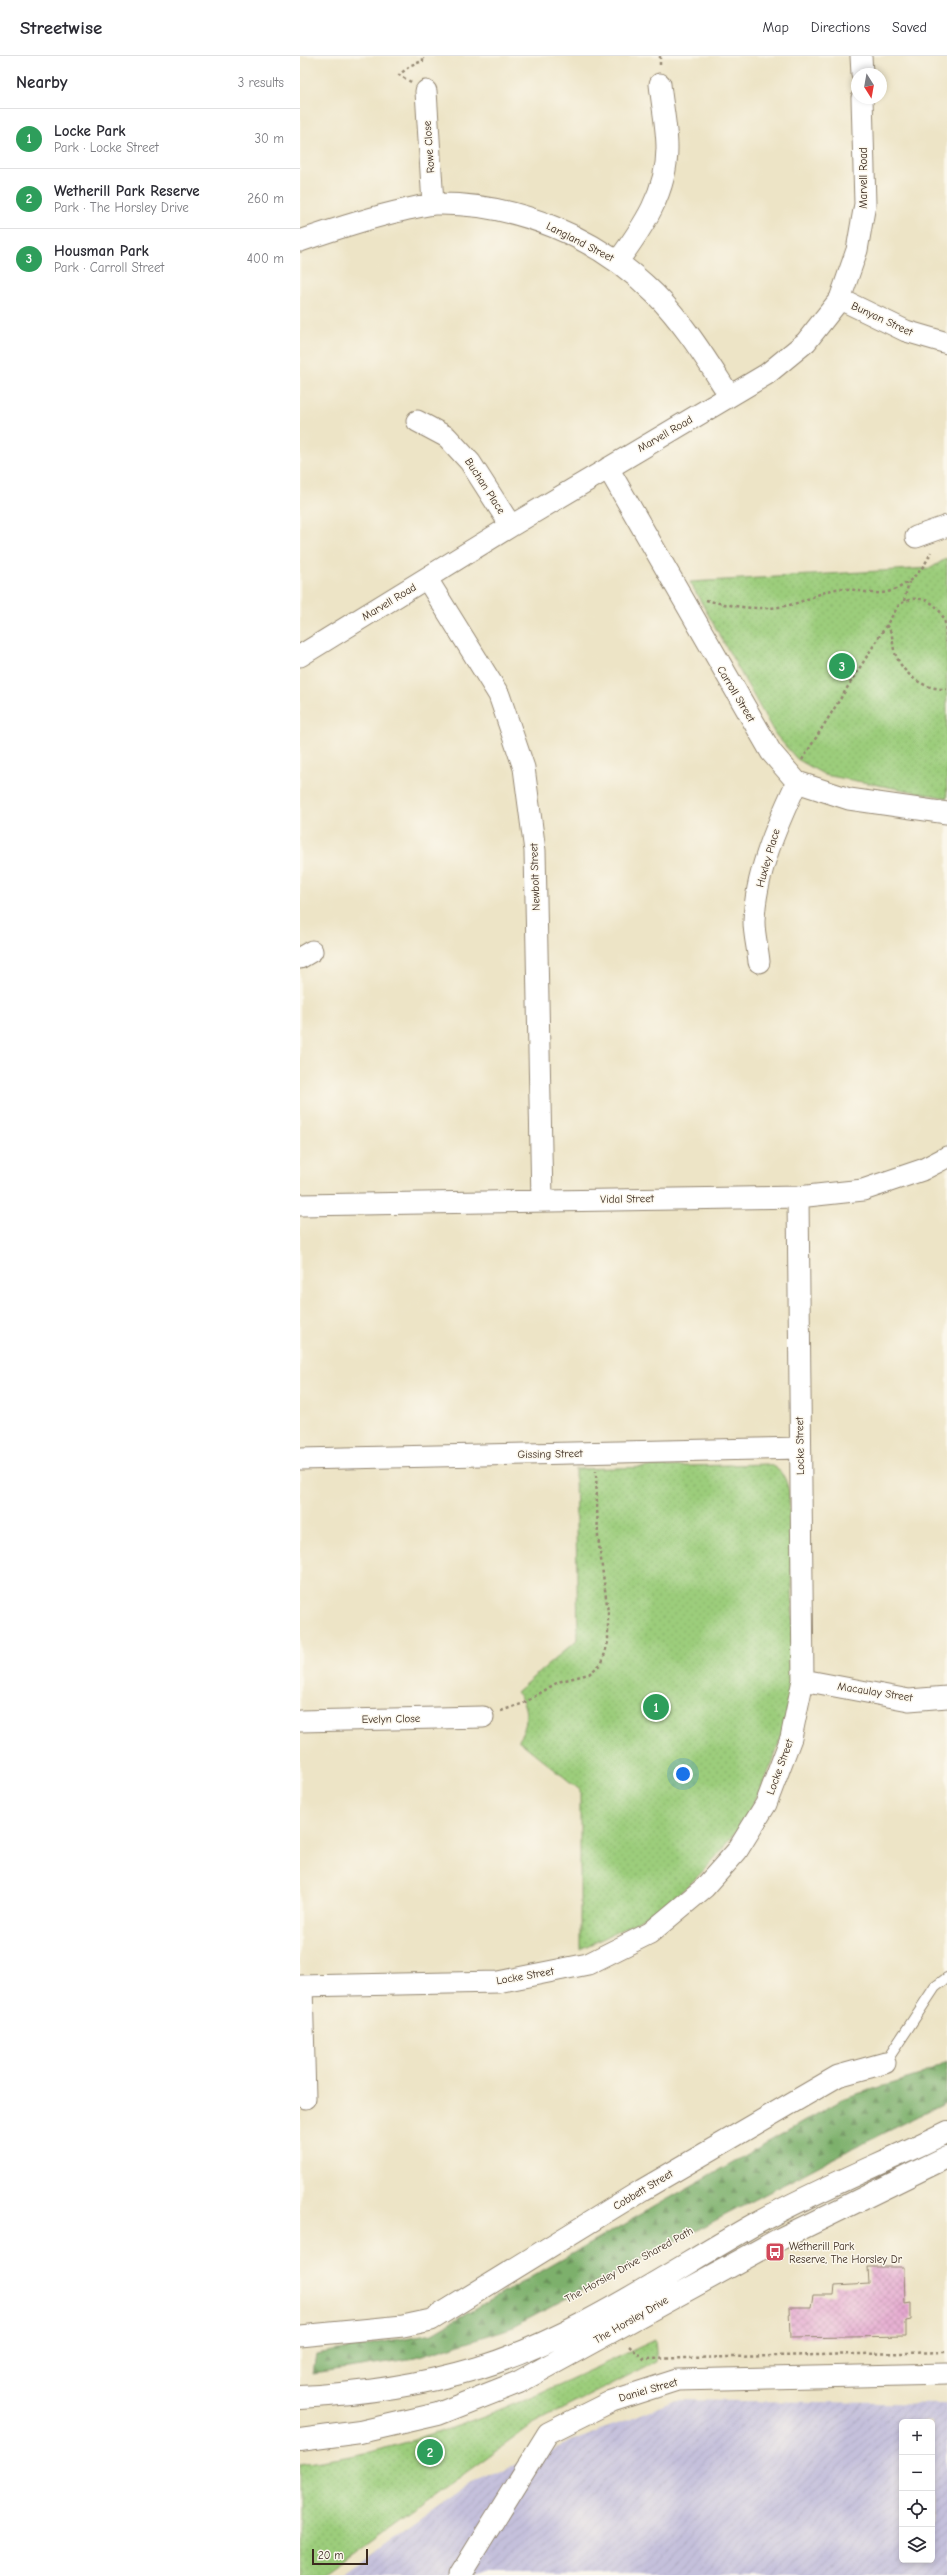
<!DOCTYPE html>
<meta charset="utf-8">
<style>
:root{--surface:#fff;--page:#f7f7f7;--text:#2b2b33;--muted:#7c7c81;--line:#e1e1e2;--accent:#d1495b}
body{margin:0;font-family:"Comic Neue",sans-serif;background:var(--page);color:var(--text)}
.controls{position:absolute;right:12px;bottom:12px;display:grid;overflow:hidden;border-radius:6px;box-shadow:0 2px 6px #0003}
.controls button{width:36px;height:36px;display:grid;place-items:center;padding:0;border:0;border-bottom:1px solid var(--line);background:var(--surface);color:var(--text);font:20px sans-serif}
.compass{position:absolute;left:551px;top:12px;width:36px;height:36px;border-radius:50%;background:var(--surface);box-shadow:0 2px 6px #0003;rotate:169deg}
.scale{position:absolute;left:12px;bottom:10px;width:56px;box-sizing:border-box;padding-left:4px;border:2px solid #3b2a1e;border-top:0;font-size:11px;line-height:14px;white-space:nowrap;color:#3b2a1e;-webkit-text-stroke:3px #fbf7ec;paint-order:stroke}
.you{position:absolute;left:383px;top:1718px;width:14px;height:14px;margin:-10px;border:3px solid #fff;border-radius:50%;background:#1a73e8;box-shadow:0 0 0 6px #1a73e833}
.badge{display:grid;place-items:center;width:26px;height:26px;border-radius:50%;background:var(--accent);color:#fff;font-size:13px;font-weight:700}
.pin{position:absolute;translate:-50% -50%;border:2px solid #fff;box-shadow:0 1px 4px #0006}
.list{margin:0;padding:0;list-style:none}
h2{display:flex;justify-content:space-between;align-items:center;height:52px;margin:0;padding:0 16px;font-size:17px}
h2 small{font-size:13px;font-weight:400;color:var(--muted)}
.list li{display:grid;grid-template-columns:26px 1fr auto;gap:12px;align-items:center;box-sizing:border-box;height:60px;padding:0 16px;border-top:1px solid var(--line)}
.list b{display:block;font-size:15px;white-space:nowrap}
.list p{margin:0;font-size:13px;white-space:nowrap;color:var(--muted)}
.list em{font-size:13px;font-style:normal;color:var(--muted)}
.icon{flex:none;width:22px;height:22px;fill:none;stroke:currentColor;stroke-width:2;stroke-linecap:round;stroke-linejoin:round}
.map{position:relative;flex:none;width:647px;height:2519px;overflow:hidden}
header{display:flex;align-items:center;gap:24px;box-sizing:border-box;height:56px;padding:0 20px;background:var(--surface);border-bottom:1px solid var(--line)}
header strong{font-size:19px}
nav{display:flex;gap:22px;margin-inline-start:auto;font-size:14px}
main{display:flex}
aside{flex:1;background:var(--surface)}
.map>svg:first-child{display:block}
.industrial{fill:url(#industrial-furrows);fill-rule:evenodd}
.forest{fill:url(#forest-firs);stroke:#5c6d45}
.park{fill:url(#park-dots);stroke:#6c7c4d}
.building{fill:url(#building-cross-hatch)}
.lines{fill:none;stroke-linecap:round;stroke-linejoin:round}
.service-casing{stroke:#948772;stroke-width:12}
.minor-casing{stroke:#948772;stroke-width:23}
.secondary-casing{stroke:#948772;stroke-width:24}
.path{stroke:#948772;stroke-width:2.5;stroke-dasharray:3 3;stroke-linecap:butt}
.service{stroke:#fff;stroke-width:10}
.minor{stroke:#fff;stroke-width:21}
.secondary{stroke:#fff;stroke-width:22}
.labels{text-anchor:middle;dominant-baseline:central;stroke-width:3;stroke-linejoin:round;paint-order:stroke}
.street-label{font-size:11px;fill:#3b2a1e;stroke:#fbf7ec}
.poi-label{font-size:11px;fill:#3b2a1e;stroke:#fbf7ec;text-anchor:start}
</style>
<header>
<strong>Streetwise</strong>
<nav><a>Map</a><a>Directions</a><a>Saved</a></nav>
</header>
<main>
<aside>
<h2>Nearby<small>3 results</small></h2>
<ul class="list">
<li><span class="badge" style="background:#2e9e5b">1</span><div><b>Locke Park</b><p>Park · Locke Street</p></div><em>30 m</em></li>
<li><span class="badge" style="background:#2e9e5b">2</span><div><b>Wetherill Park Reserve</b><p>Park · The Horsley Drive</p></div><em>260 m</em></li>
<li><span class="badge" style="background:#2e9e5b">3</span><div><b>Housman Park</b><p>Park · Carroll Street</p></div><em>400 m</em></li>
</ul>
</aside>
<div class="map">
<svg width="647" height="2519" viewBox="0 0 647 2519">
<defs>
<pattern id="industrial-furrows" width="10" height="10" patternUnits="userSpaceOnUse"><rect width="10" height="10" fill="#c4c0db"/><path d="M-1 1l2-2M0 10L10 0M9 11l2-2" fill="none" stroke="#a9a5bc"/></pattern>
<pattern id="forest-firs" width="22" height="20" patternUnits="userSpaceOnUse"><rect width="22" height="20" fill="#7db06c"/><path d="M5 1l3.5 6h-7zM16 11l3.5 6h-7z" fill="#688f58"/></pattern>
<pattern id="park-dots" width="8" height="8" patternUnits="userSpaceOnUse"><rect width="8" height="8" fill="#9ccd7c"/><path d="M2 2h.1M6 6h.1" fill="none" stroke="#87b06b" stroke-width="1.8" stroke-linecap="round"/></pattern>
<pattern id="building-cross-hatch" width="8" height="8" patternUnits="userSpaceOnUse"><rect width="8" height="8" fill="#e5a8d0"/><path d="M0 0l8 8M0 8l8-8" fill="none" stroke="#bb89a8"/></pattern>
</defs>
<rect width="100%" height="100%" fill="#fbf7ec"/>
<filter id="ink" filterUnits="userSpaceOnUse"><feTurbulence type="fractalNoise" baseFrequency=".025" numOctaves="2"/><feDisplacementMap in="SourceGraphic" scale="8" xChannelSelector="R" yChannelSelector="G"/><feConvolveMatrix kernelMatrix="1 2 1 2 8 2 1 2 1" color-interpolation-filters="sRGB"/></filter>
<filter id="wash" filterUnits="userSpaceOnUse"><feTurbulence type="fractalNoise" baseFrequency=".012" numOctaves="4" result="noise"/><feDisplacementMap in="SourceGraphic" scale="16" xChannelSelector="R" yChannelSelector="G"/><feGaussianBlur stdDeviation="0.9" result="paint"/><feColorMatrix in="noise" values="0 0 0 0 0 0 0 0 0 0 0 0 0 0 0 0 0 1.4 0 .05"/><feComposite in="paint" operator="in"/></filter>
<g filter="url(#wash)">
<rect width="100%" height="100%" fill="#ede4c6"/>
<!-- industrial -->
<path class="industrial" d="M376,2344l271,4v171h-605l130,-93zM602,2366h30v138h-30z"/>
<!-- forest -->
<path class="forest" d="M647,2005v41l-115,57 -321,169 -95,30 -103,15 3,-19 117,-21 414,-236 73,-22z"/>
<!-- park -->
<path class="park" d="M647,502v240l-122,-23 -28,-16 -22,-25 -85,-152 241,-14z
M467,1408c15,5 19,14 22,28 1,60 6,121 3,181 -4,88 -56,180 -127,231 -26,18 -56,32 -85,45v-159l-62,-50c11,-14 11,-35 -2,-48l62,-53 -3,-170z
M355,2284l2,21 -124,63 -209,151h-24v-111c126,-14 241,-71 355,-124z"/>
<g id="blocks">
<!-- building -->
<path class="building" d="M568,2211h36l1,37 6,-1v17l-5,1v15l-116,2 -1,-31h22l2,-12h21l1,-9 34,-2z"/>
</g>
</g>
<g filter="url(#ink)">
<use href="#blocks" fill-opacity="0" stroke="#948772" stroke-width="1"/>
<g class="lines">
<!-- service casing -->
<g class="service-casing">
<path id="service" d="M585,2007l50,-76 12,-9"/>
</g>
<!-- minor casing -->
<g class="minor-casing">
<path id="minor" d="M561,0l1,18
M126,35l7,113
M0,185c35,-12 68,-23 104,-31 10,-2 20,-5 30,-6 81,-2 164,33 221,90 30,30 52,67 75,102
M318,205c25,-34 49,-69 49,-113 0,-21 -5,-43 -7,-64
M540,243l66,32 41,12
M117,365l30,16 23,25 41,64
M308,412l163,284 26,30 52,17 98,14
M616,481l31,-11
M127,523l72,116 25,73 11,83 7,349
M0,600l211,-130 256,-152 39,-32 34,-43 17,-49 8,-46 -3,-106
M0,902l12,-7
M459,906c-1,-13 -5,-27 -5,-40 1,-48 23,-97 43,-140
M0,1149l498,-8 65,-7 59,-20 25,-13
M0,1403l500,-11
M503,1624l106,20 38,-3
M0,1665l183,-4
M0,1930l198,-4 90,-18 62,-31 54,-45 33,-37 29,-47 25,-66 12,-58 -5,-483
M2,1930l3,112
M0,2280l103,-10 28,-6 211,-130 196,-114 47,-13
M160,2519l88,-142 64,-32 65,-21 270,-6"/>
</g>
<!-- secondary casing -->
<g class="secondary-casing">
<path id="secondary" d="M0,2341c60,-3 121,-12 178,-29 96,-29 190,-95 277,-144 61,-34 129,-61 192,-92
M0,2384l60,-8 78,-18 81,-32 261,-143 167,-82"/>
</g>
<!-- path -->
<path class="path" d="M360,0v9
M111,26l-12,-7 12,-10 12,-4v-5
M406,544c27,7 60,12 87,4 15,-4 28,-12 43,-15 13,-2 27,4 39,4 24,2 48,-20 56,-41
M604,545l5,-19
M586,569c9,10 5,16 9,28 8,22 29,37 52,36
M502,704l97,-155c16,-12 36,-6 44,12 4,8 2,18 4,26
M201,1655l23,-8 34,-21 31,-8 13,-11 6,-21v-30l-10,-75 -2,-66
M329,2290l15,13 303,-7"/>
<!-- service -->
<use href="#service" class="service"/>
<!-- minor -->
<use href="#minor" class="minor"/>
<!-- secondary -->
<use href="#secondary" class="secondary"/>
</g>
</g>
<!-- icons -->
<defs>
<g id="bus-square" transform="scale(1)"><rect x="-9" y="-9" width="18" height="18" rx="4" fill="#d1495b" stroke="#fbf7ec"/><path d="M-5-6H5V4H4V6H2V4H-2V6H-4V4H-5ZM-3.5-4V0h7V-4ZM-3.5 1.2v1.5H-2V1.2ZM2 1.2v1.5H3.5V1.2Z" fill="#fff"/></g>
</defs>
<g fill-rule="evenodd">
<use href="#bus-square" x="475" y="2196"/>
</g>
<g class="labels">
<!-- street labels -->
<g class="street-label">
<text transform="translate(129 91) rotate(-94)">Rowe Close</text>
<text transform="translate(563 122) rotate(-90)">Marvell Road</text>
<text transform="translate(280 186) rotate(27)">Langland Street</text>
<text transform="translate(582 263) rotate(25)">Bunyan Street</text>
<text transform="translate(365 378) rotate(-30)">Marvell Road</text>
<text transform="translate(185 430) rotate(57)">Buchan Place</text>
<text transform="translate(89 546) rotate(-31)">Marvell Road</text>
<text transform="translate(436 638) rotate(59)">Carroll Street</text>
<text transform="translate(468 802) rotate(-74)">Huxley Place</text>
<text transform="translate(235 821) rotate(-92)">Newbolt Street</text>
<text transform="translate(327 1143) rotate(-1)">Vidal Street</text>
<text transform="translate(500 1390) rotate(-91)">Locke Street</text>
<text transform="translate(250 1398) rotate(-1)">Gissing Street</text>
<text transform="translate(575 1636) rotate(9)">Macaulay Street</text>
<text transform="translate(91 1663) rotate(-1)">Evelyn Close</text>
<text transform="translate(480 1711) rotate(-70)">Locke Street</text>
<text transform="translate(225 1920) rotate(-10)">Locke Street</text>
<text transform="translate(343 2134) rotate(-31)">Cobbett Street</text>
<text transform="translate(329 2209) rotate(-29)">The Horsley Drive Shared Path</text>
<text transform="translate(331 2264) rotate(-30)">The Horsley Drive</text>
<text transform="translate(348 2334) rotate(-16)">Daniel Street</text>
</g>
<!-- poi labels -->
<g class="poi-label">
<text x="489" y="2190">Wetherill Park<tspan x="489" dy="13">Reserve, The Horsley Dr</tspan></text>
</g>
</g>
</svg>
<div class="controls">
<button>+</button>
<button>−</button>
<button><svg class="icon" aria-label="locate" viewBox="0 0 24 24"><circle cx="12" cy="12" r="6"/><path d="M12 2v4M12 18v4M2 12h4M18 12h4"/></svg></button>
<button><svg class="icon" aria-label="layers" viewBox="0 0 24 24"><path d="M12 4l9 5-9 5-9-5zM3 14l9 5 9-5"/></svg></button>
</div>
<svg class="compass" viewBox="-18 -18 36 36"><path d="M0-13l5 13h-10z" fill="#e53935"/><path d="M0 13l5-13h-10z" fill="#7c7c81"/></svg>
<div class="scale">20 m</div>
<div class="you"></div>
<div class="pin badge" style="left:356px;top:1651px;background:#2e9e5b">1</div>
<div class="pin badge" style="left:130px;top:2396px;background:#2e9e5b">2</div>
<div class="pin badge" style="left:542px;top:610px;background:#2e9e5b">3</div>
</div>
</main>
